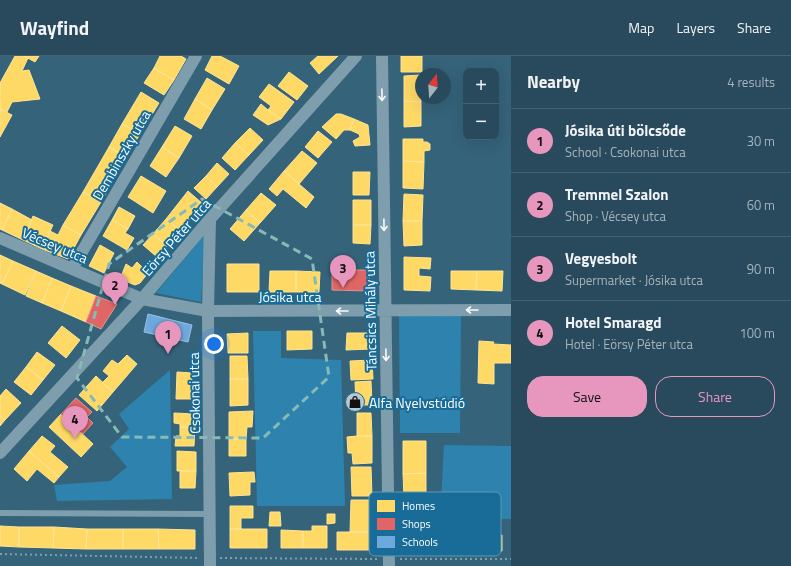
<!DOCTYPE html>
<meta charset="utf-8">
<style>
:root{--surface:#284a5c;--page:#305162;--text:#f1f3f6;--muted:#a5b3bb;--line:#446272;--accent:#e797bd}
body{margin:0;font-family:"Titillium Web",sans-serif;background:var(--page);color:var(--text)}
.controls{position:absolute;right:12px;top:12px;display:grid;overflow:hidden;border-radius:8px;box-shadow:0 4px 16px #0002}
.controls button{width:36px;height:36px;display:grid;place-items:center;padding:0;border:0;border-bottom:1px solid var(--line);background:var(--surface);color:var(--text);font:20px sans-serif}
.compass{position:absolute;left:415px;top:12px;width:36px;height:36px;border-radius:50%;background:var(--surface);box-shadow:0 4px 16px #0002;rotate:17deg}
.you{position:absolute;left:214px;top:288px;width:14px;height:14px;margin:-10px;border:3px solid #fff;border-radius:50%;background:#1a73e8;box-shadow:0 0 0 6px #1a73e833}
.badge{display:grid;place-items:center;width:26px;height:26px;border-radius:50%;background:var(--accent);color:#111;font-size:13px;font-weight:700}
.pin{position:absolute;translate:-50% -33px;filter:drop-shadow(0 1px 2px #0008)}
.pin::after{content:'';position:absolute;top:21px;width:14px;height:12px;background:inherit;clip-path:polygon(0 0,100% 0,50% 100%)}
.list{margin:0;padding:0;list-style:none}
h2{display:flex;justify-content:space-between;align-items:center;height:52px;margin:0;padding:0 16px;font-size:17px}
h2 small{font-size:13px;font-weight:400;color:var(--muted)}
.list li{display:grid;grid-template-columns:26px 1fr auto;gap:12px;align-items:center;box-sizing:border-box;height:64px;padding:0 16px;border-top:1px solid var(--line)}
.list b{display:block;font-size:15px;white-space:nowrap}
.list p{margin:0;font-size:13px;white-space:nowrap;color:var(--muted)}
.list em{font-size:13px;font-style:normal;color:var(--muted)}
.actions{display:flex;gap:8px;padding:12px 16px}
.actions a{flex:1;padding:9px 0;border:1px solid var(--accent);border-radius:16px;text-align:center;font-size:14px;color:var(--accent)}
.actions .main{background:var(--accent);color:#111}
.map{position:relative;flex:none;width:511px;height:510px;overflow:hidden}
header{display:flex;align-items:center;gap:24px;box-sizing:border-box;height:56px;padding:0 20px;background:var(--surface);border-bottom:1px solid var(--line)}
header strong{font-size:19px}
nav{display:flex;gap:22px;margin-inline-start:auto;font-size:14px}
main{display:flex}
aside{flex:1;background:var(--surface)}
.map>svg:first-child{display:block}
.green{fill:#2d83ae}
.homes{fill:#ffd966;stroke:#ffe494}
.shops{fill:#e06666;stroke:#e99494}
.schools{fill:#6fa8dc;stroke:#9ac2e6}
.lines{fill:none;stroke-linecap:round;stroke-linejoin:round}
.path{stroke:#7f9ead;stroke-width:2;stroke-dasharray:2 3;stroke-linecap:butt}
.lane{stroke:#7f9ead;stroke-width:6}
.street{stroke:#7f9ead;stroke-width:12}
.oneway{stroke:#f9fafb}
.marked{fill:none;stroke:#87bab6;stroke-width:3;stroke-dasharray:8 5;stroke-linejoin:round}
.labels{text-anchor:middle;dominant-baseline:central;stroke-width:4;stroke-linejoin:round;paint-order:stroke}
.street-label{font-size:14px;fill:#fff;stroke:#186c97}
.poi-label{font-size:14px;fill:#fff;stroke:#186c97;text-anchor:start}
.key{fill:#186c97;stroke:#5d98b6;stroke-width:1}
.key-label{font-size:11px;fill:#fff}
</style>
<header>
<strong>Wayfind</strong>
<nav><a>Map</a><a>Layers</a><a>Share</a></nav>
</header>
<main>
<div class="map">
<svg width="511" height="510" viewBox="0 0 511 510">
<rect width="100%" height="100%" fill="#35637a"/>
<!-- green -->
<path class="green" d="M205,178l-4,68 -45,-9z
M399,257h62l-1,120h-60z
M253,275h28v27l60,2 4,146h-88z
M170,314l2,129 -115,2 -3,-16 56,-4 17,-14 -17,-20 19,-18 -10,-15z
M444,389l67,1v73h-46v-18l-24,-1z"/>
<!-- homes -->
<path class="homes" d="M15,0h9l4,2 -6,13 7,-1 11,29 -28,3 -5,10 -7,-3v-26z
M24,0h15l-4,6z
M160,0h21l5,3 -12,21 -20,-12z
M212,0h8l19,10 -10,18 -24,-14z
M318,0h20l-19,18 -9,-11z
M401,0h21v16h-21z
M154,12l20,12 -10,15 -20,-12z
M289,16l19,14 -11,14 -19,-14z
M420,19l1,27 -17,-1v-25z
M207,22l18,11 -13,21 -17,-11z
M269,28l25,18 -13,17 -13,-9 3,-4 -12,-9z
M141,36l18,11 -19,31 -18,-10z
M195,43l17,11 -11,19 -17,-10z
M404,45l17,1v24l-17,1z
M261,48l7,6 13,9 -13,6 -15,-10z
M0,53l12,6 -12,22z
M336,58h5l13,5 -4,11h-6l-8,9 -14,-12z
M354,63l14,6 2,20 -15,1 -2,-5 7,-4 -1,-3 -9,-4z
M122,68l18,10 -14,23 -17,-10z
M175,70l17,10 -13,22 -17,-11z
M250,72l13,12 -14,15 -14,-12z
M318,75l14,11 -14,16 -13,-11z
M403,83h20v3h4l3,2v6l-6,1v11l-21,-1z
M235,87l14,12 -14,15 -13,-12z
M109,91l17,10 -25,45 -18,-10z
M162,91l17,11 -13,19 -16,-11z
M302,95l15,12 -18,21 -15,-13z
M403,105l21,1 -1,27 -20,-1z
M217,107l12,11 -12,13 -11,-11z
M284,115l30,26 -8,11 -23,-19 -6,7 -8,-7z
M353,116h17l-1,23h-16z
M141,120l25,15 -13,22 -25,-16z
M206,120l11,11 -11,12 -12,-11z
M188,135l15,13 -23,27 -14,-12z
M83,136l18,10 -20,33 -18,-10z
M261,137l15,12 -16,18 -14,-13z
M404,138l19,1 -1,26h-19z
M353,144h18v25h-18z
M0,147l12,6 -10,21 -2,-1z
M119,151l16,9 -7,13 -16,-9z
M12,153l20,11 -9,20 -21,-10z
M246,154l14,13 -16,18 -14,-12z
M33,160l20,9 -11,24 -19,-9z
M166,163l14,12 -13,15 -14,-12z
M112,164l16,9 -3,4 9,5 -7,12 -24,-14z
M403,165h19v24l-18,1z
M63,169l18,10 -13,24 -26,-10 8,-18 8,4z
M353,169h18l-1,19 -17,-1z
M153,178l14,12 -10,11 -14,-12z
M100,189l14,8 -10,20 -15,-7z
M0,199l13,6 -11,23 -2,-1z
M404,201l27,1 -1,11 -11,-1v8l12,1 -1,14 -26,-1z
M13,205l23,10 -11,24 -23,-11z
M137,206l11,11 -8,10 -5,2 -15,-6 6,-15 6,4z
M227,208h32v28h-32z
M36,215l16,7 -10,25 -16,-7z
M270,215h26v21h-27z
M296,215l24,1 -1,20h-23z
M451,215h26l-1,19 -25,-1z
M477,215h26l-1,20 -26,-1z
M52,222l19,8 -10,25 -19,-8z
M71,230l25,10 -10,26 -25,-11z
M62,270l18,14 -14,18 -18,-15z
M287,275h25v18l-25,1z
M248,277v20h-20l-1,-19z
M347,277h24v16l-25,1z
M479,285l15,1 -1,2 18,1v18h-17v21l-16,-1z
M37,296l18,13 -12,15 -17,-13z
M127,299l10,9 -24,28 -11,-9 7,-7 -6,-5 9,-11 6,4z
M230,300h17l1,23h-18z
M372,304l1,19 -22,1 -1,-19z
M26,311l17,13 -12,15 -17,-13z
M177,316l15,1 -1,26h-15z
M96,320l17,16 -16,19 -18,-16z
M230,323h18v26l-18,1z
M371,325l1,24h-16l-1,-23z
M6,333l15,14 -16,17 -5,-5v-19z
M253,355l-1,16h-5l-1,12h-17v-27z
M174,357l22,1 -1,14 -15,-1v-3l-6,-1z
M357,357h14l1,23h-15z
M61,358l32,30 -12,13 -32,-30z
M0,359l5,5 -5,6z
M180,371l15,1 -1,18h-19l1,-10h4z
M42,380l13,10 -5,6 18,15 -9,10 -30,-26z
M357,380h15v27l-19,1 -1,-11h-4l-1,-16z
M229,383h17v17h-17z
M403,385h23v32l-23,1z
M29,395l30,26 -5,6 -17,-14 -10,12 -13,-12z
M177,395l19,1v19h-19z
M351,411h20l1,29h-20z
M180,415h16l-1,17h-15z
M254,416l1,10h-5v13l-20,1 -1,-23z
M426,417v24h-22l-1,-23z
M351,444h21v32h-22z
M230,450h23v12h-12v11h-11z
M270,456h10l1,14h-12z
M327,458h8v9l-8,1z
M0,470l19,1v20l-19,-1z
M312,470h15v22h-24v-17h9z
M19,471h35l-1,21 -34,-1z
M54,471l33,2 -1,20 -33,-1z
M87,473h36v20h-37z
M123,473h35l1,20h-36z
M158,473l37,1v19h-36z
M230,473h37v19h-37z
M281,474l22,1v17h-22z
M337,476h35v18h-35z
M449,479h53v16l-53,-1z"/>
<!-- shops -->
<path class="shops" d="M332,214h38l-1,21 -37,-1z
M96,240l21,8 -16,25 -15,-7z
M76,342l16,14 -5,5 6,6 -10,11 -22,-20z"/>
<!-- schools -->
<path class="schools" d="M148,258l44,11 -4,17 -44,-10z"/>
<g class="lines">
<!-- path -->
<path class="path" d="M0,498l200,4
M220,502l158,1
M400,503h111"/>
<!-- lane -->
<path class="lane" d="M0,457l210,1"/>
<!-- street -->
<path class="street" d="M382,0l7,510
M210,163l-2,92 2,255
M0,182l142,61 66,12 303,-1
M72,213l124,-213
M0,397l142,-154 68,-80 146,-163"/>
</g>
<!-- one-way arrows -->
<defs><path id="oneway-shaft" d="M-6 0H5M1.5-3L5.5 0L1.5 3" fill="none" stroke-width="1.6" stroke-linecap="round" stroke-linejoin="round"/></defs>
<g class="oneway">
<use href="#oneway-shaft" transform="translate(382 39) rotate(89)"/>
<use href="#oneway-shaft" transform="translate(384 169) rotate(89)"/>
<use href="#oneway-shaft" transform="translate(472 254) rotate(180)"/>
<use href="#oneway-shaft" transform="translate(342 255) rotate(-180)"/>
<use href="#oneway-shaft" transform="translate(386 299) rotate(89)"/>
</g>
<!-- marked area -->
<path class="marked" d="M202,143l110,60 17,118 -66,61 -141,-1 -45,-59 32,-114z"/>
<!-- icons -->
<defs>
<g id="shop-disc" transform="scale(1)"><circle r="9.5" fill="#b8c8d0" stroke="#186c97"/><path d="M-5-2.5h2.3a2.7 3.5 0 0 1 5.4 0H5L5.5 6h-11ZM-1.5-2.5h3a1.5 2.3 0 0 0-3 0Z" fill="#111"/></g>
</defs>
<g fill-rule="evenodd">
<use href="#shop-disc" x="355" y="346"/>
</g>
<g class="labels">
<!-- street labels -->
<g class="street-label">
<text transform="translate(121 99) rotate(-60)">Dembinszky utca</text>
<text transform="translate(176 181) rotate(-49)">Eörsy Péter utca</text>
<text transform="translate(55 189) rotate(23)">Vécsey utca</text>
<text x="290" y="240">Jósika utca</text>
<text transform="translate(370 255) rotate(-91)">Táncsics Mihály utca</text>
<text transform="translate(194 337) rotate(-91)">Csokonai utca</text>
</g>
<!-- poi labels -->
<g class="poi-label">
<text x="369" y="346">Alfa Nyelvstúdió</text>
</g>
</g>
<!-- legend -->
<rect x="369" y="436" width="132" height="64" rx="6" class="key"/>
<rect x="377" y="444" width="18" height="12" fill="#ffd966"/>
<rect x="377" y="462" width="18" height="12" fill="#e06666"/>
<rect x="377" y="480" width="18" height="12" fill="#6fa8dc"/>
<g class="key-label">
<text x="402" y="454">Homes</text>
<text x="402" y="472">Shops</text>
<text x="402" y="490">Schools</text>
</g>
</svg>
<div class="controls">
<button>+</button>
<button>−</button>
</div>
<svg class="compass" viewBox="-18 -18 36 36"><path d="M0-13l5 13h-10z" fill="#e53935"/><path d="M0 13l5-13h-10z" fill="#a5b3bb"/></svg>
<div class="you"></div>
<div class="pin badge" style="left:168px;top:298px">1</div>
<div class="pin badge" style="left:115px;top:249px">2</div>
<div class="pin badge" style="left:343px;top:232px">3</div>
<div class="pin badge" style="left:75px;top:383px">4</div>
</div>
<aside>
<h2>Nearby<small>4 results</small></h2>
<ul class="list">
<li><span class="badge">1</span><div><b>Jósika úti bölcsőde</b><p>School · Csokonai utca</p></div><em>30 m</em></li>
<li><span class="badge">2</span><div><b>Tremmel Szalon</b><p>Shop · Vécsey utca</p></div><em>60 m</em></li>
<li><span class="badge">3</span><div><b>Vegyesbolt</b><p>Supermarket · Jósika utca</p></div><em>90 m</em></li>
<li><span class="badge">4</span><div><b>Hotel Smaragd</b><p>Hotel · Eörsy Péter utca</p></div><em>100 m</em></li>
</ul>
<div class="actions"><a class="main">Save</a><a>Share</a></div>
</aside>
</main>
